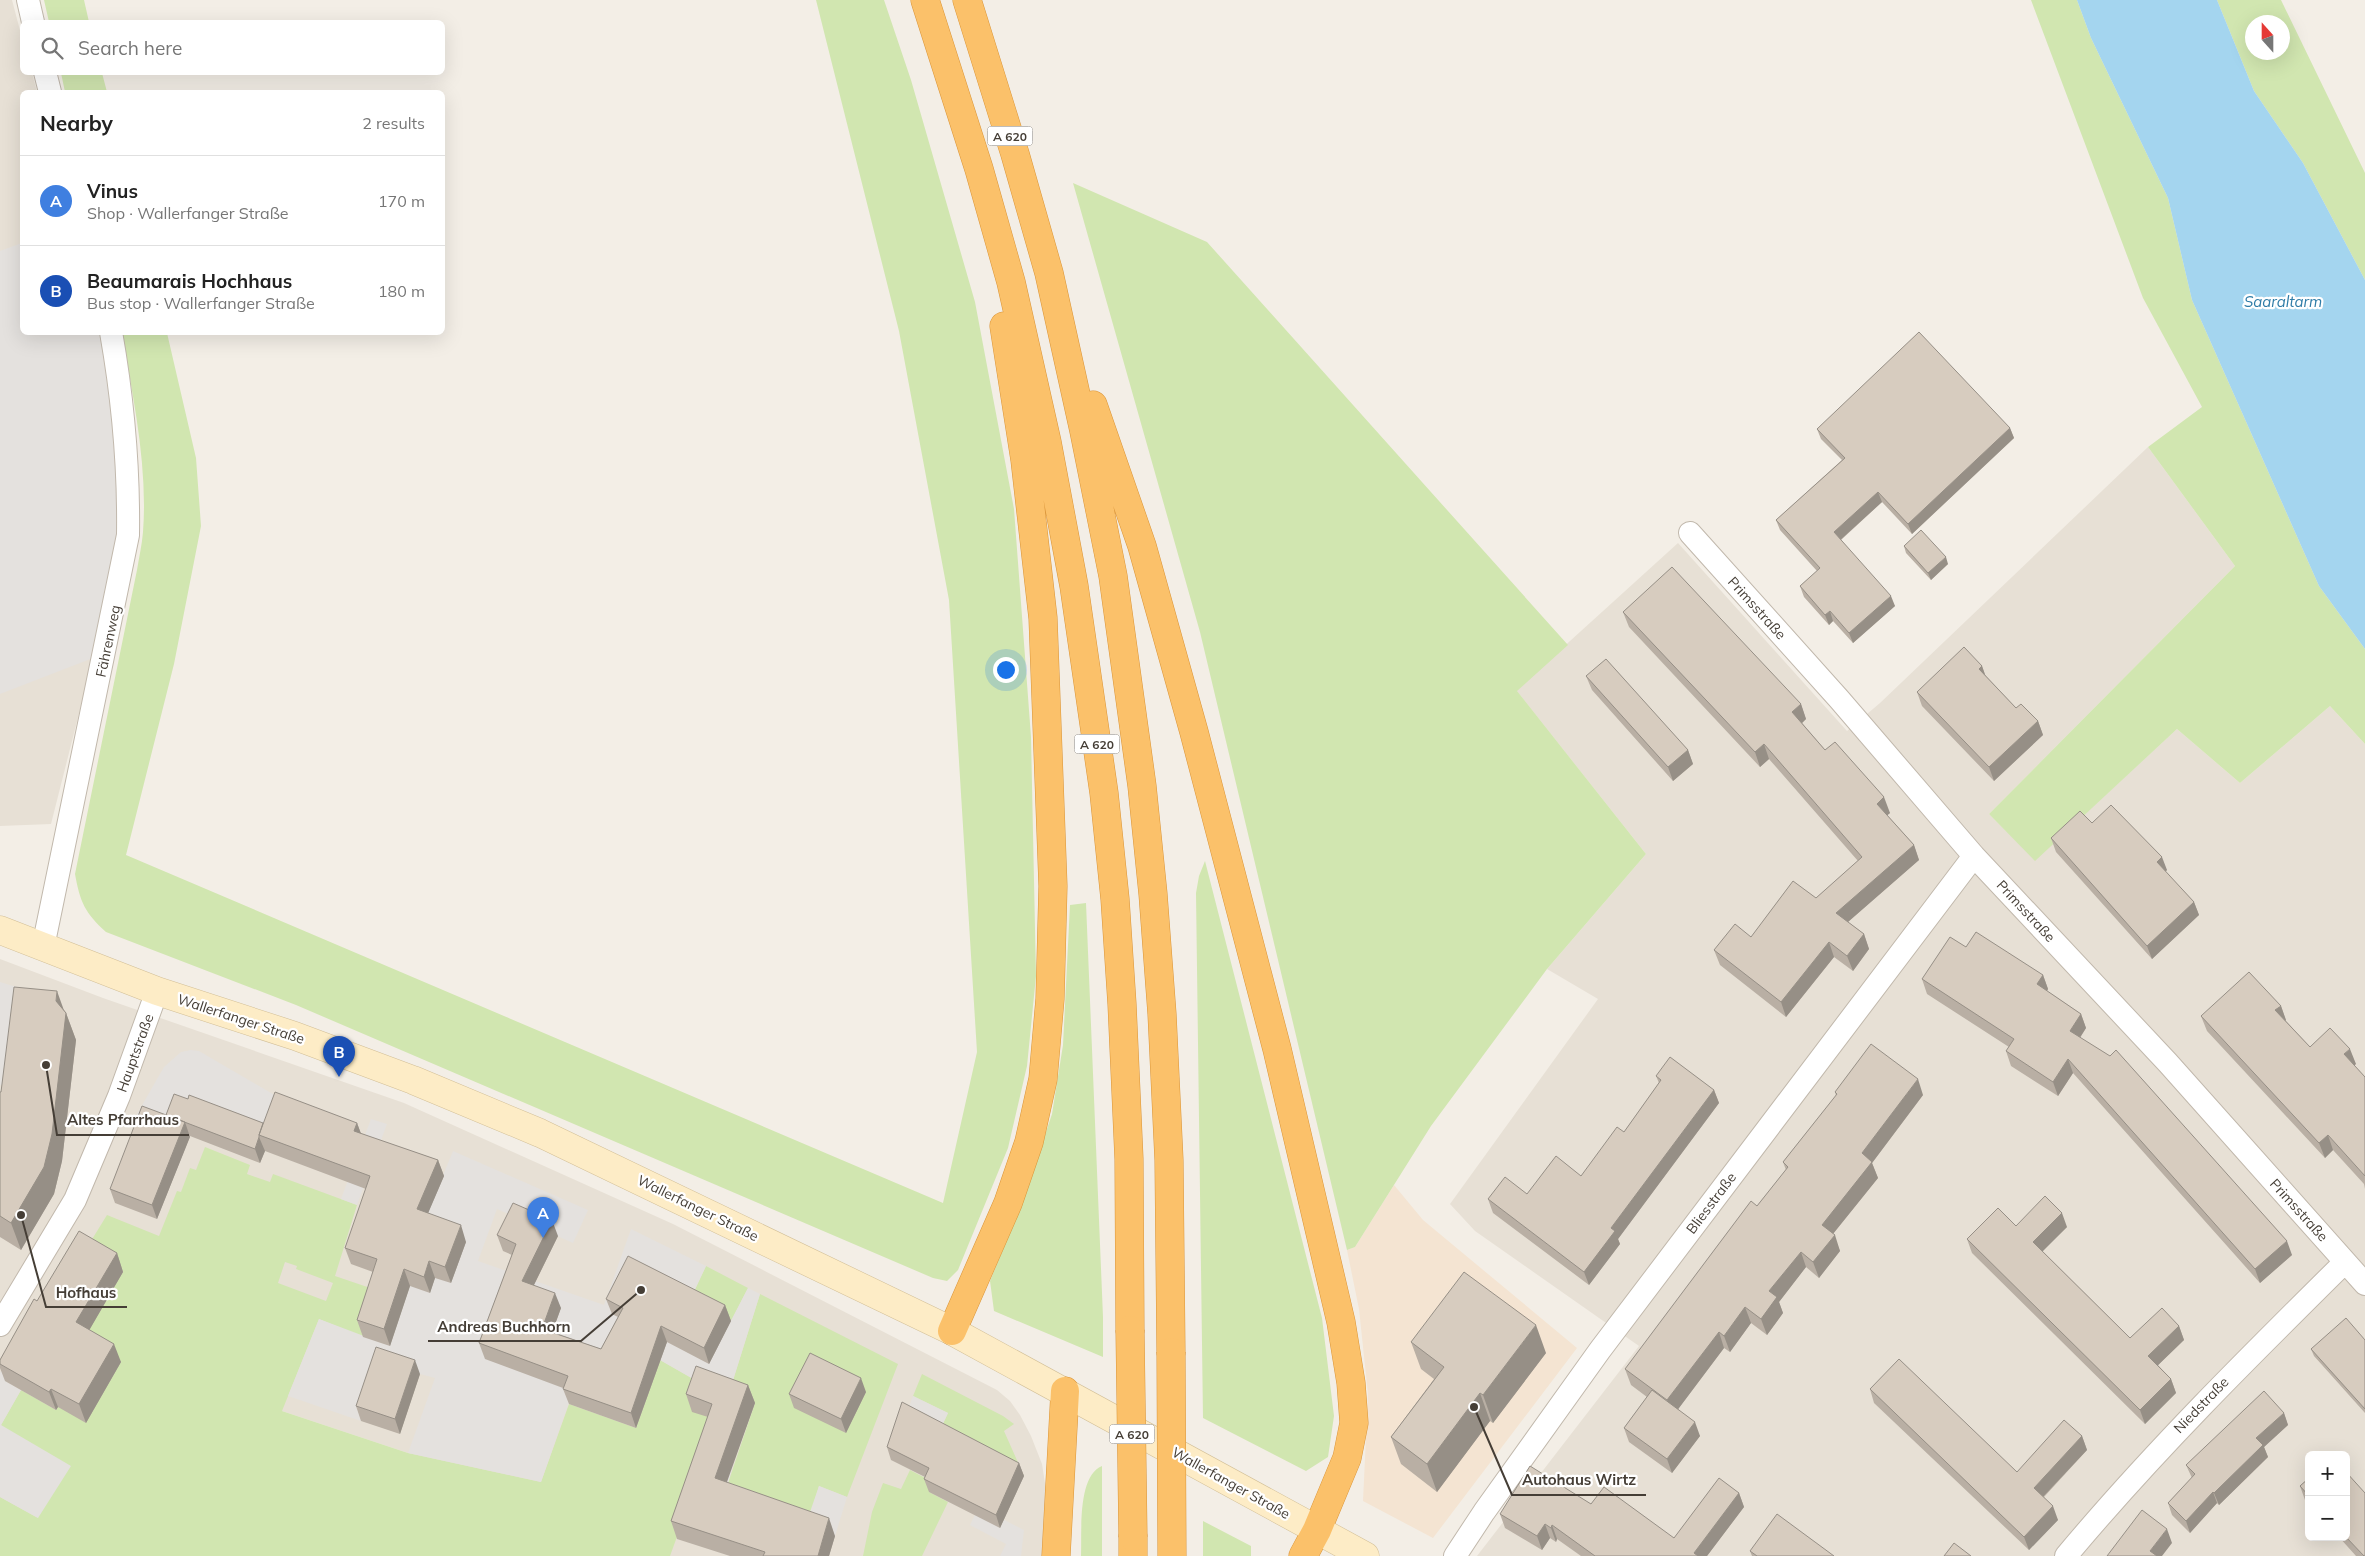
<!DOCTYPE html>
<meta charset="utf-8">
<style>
:root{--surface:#fff;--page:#f2f2f2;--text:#222;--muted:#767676;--line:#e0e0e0;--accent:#b45309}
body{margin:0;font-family:Mulish,sans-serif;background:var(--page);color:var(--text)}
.controls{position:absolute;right:15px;bottom:15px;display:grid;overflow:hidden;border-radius:8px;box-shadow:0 5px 20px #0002}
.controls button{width:45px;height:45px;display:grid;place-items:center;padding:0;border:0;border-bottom:1px solid var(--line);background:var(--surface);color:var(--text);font:25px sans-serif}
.compass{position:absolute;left:2245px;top:15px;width:45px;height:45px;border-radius:50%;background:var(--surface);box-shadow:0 5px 20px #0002;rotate:339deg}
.you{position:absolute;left:1005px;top:669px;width:18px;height:18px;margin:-12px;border:4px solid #fff;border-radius:50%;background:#1a73e8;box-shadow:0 0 0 8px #1a73e833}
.badge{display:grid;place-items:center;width:32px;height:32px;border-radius:50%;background:var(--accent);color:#fff;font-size:16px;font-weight:700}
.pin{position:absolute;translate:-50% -41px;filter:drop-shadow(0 1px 2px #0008)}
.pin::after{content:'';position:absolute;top:26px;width:18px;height:15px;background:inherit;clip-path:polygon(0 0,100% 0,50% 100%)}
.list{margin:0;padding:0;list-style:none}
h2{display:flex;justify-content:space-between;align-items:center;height:65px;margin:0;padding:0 20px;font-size:21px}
h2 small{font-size:16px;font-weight:400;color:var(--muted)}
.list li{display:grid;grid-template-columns:32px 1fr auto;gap:15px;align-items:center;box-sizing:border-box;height:90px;padding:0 20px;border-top:1px solid var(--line)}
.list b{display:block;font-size:19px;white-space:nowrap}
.list p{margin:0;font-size:16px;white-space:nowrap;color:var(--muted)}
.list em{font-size:16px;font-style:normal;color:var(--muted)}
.icon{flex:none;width:28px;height:28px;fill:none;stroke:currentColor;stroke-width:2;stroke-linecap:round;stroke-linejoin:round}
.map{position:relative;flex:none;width:2365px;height:1556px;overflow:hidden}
.search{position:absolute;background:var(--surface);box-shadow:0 5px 20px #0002;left:20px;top:20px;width:425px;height:55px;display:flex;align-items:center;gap:12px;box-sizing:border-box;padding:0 18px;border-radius:8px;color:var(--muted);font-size:19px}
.panel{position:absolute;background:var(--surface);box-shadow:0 5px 20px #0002;left:20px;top:90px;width:425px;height:245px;border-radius:8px}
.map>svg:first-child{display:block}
.residential{fill:#e7e0d5;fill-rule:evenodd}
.commercial{fill:#f4e4d2}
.green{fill:#d1e6b0;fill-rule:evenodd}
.parking{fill:#e4e1de}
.water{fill:#a4d5ef}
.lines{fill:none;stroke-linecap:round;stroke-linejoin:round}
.minor-casing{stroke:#c1b8ac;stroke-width:24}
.secondary-casing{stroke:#d2bf97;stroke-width:29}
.motorway-casing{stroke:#da9539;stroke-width:29}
.minor{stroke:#fff;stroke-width:22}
.secondary{stroke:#fdecc6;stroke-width:28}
.motorway{stroke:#fbc16a;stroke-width:28}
.motorway-bridge-casing{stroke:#da9539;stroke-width:29;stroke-linecap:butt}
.motorway-bridge{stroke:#fbc16a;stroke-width:28}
.wall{fill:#b9afa4}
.shaded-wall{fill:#968f86}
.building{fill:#d7ccbf;stroke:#968f86}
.labels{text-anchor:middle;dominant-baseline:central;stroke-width:4.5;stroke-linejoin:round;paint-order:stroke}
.shield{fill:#fff;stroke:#7d7872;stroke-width:1}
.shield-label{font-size:12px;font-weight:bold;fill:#453e36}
.street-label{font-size:14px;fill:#453e36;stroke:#fff}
.water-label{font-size:15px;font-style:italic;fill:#2f7ca7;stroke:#fff}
.leader{fill:none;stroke:#453e36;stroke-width:2}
.callout-dot{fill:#453e36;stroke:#fff;stroke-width:2}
.callout-label{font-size:15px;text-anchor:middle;font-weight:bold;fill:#453e36;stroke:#fff;stroke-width:4.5;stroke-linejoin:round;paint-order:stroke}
</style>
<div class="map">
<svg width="2365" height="1556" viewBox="0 0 2365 1556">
<rect width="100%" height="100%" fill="#f3eee6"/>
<!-- residential -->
<path class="residential" d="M0,0h12l10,38v34l10,1 5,19h-15v240l77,1 -6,325 -42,166 -51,2z
M2148,447l87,119 -246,248 46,46 142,-131 63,54 90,-77 35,38v812h-888l162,-210 -164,-115 -25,-27 148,-205 -51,-30 99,-115 -130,-164 162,-147 169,188 33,-28zM2309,1455h37v82h-37z
M0,959l103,39 301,105 269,121 324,166 13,11 10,14 11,21 11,28 4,26 -4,66h-389l-245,-103 -126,-42 -282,145z"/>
<!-- commercial -->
<path class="commercial" d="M1394,1185l29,35 154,128 -144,190 -70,-37 5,-107 -9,-85 -12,-59 8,-3z"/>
<!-- green -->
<path class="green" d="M44,0h40l5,22h-40z
M816,0h68l27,80 64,222 39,207 17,228 5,239 -9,90 -19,82 -50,122 -11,11 -14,-3 -637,-273 -190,-73c-21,-19 -26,-30 -31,-58l62,-304c2,-13 5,-25 6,-38 5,-66 -10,-134 -21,-199h45l29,125 5,68 -27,138 -48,191 817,348 34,-151 -28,-452 -50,-269z
M2031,0h46l14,38 77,160 24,102 127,286 46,63v95l-35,-38 -90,77 -63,-54 -142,132 -46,-47 246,-248 -87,-119 54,-40 -59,-109z
M2217,0h64l84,173v107l-62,-117 -49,-72zM2252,22h30v30h-30z
M61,73h41l5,19h-42z
M1073,183l134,59 361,403 -51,46 129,163 -99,115 -116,157 -76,121 -8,3 -147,-618z
M1205,861l117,457 12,98 -6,41 -22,14 -103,-53 -7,-525 3,-17z
M1086,903l17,414v40l-109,-46 -4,-30 32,-78 30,-89 11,-69 7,-140z
M205,1147l45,18 -3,9 23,8 3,-8 84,31 -22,71 47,16 -19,45 -44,-18 -37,92 126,42 133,29 28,-78 67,24 24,-68 42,24 17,37 -49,135h-670v-59l38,21 -37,-93 20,-35 35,20 2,-3 25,-66 3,-92 21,-34 52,21 18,-45 4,1 9,-24 6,2zM285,1262l12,4 -1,3 37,14 -7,18 -48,-18z
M706,1266l42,22 -17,33 -41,-21z
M760,1294l138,70 -51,133 -28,-11 -8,26 -83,-29 27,-80 -26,-10z
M922,1374l81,42 11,8 -10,7 20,45 -85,-44 9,-19 -35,-17z
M1102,1466v90h-21c1,-23 -4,-80 21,-90z
M910,1470l23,12 -4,10 19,10 -26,54h-59l9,-44 11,-29 18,6z
M1203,1521l48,25v10h-48z"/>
<!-- parking -->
<path class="parking" d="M22,243v89l77,1 8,35 11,88 -1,88 -24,114 -93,36v-443z
M0,982l26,8 -11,99 -15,-4z
M191,1050l8,1 84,49 -13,38 -99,-9 -34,-15 27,-47 17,-15z
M371,1119l16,5 -30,81 -16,-6z
M453,1151l135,59 -15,33 -76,-34 -19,52 126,44 27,-76 75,37 -16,34 -62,23 11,15 -54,19 -44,125 -133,-29 27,-75 -15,-4 -59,47 -73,-25 31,-77 66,25 33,-108z
M748,1288l12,6 -31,99 -27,-9 -42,-24 7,-18 42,21z
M34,1314l-29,67 16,9 -20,35 70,41 -33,52 -38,-21v-124z
M913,1396l35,17 -9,19 -33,-17z
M709,1449l26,9 -7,25 82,29 9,-26 28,11 -12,39 -139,-49z
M979,1507l45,23 -3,26h-21l6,-12 -36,-19z"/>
<!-- water -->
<path class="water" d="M2077,0h140l37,91 49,72 62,117v369l-46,-63 -127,-286 -24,-102 -77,-160z"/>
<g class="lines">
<!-- minor casing -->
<g class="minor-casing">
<path id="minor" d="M28,0l5,22
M45,72l5,20
M1690,533l149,166 135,157 194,207 197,221
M43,947l85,-412c1,-68 -5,-135 -17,-203
M0,1325l75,-125 44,-104 38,-105
M1455,1556l29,-44 116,-162 374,-494
M2066,1556c87,-104 183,-199 279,-294"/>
</g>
<!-- secondary casing -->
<g class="secondary-casing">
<path id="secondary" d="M0,930l157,61 138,45 118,44 127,53 412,198 413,225"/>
</g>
<!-- motorway casing -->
<g class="motorway-casing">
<path id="motorway" d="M925,0l54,169 32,113 36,160 27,144 30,207 11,106 7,105 7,155 1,171
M967,0l48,154 34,119 35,158 29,145 29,210 11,108 9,120 7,146 2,192
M1093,405l49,141 52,186 83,317 64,273 10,61 3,40 -7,35 -30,72 -14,26
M952,1331l56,-128 21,-61 14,-63 7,-80 3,-113 -10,-268 -18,-158 -21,-134
M1056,1556l9,-165
M1133,1556v-19"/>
</g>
<!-- minor -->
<use href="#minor" class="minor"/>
<!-- secondary -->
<use href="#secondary" class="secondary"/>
<!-- motorway -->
<use href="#motorway" class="motorway"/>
<!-- motorway-bridge casing -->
<g class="motorway-bridge-casing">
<path id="motorway-bridge" d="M1130,1330l3,207
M1171,1352l1,204"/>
</g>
<!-- motorway-bridge -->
<use href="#motorway-bridge" class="motorway-bridge"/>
</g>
<!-- wall -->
<path class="wall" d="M2010,428l4,10 -102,96 -30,-32 -41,38 54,66 -42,37 -20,-22 -4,4 -25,-28 -4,-11 17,-15 -37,-41 -4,-10 66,-60 -21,-21 -4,-10z
M1904,546l44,18 -17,16 -25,-27z
M1623,612l178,92 5,15 -4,4 23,27 65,63 -3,2 27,30 5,15 -71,62 16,12 5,15 -16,22 -19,-14 -48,60 -66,-52 -6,-15 37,-13 65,-39 42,-37 -89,-102 -9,8 -131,-140z
M1982,666l3,9 31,33 22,13 5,14 -49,46 -72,-75 -5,-14z
M1586,676l102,74 5,14 -20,17 -81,-91z
M2092,823l75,47 -2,2 29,30 5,13 -47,44 -96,-107 -5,-14z
M1966,947l77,28 5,14 -1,2 34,23 5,14 -6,10 212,217 -32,28 -187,-210 -15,23 -47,-30 -5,-15 3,-4 -82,-53 -5,-15z
M2281,1006l5,15 24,26 46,17 -2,1 11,12v112l-1,-5 -31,-34 -8,8 -118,-127 -6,-15z
M64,1010l2,3 10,27 -14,121 -8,33 -33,56 -21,-13v-145h1z
M1656,1076l58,14 5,13 -101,136 2,5 -31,41 -96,-72 -5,-14 39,-5 54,-18 43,-44 35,-49z
M1835,1092l88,3 -51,68 6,15 -45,56 7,17 -21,27 -13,-11 -27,35 4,11 -16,22 -16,-12 -21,29 -6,-4 -46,61 22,27 -28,37 -43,-31 -5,-14 23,-31 -16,-12 -6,-16 161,-199 -3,-8 53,-66z
M188,1099l75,24h94l4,11 77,26 6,16 -16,37 38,29 -15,41 -16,-5 -5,15 -20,-7 -20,60 -27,-9 -6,-17 16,-48 -22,-8 -6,-16 21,-59 -101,-38 -5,12 -70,-27 -33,83 -42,-16 -5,-14 56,-74z
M2016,1226l51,1 -25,24 88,87 49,-12 5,14 -26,25 13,14 5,14 -31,31 -173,-171 -5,-14z
M497,1235l61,1 -24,49 27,23 -9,24 49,17 17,-32 -6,-3 -6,-15 119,6 6,16 -22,43 -42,-22 -31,86 -67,-24 -6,-15v-1l-78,-29 -6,-16 33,-88 -9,-4z
M117,1253l6,19 -34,58 32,32 -35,61 -28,-16 -2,3 -51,-29 -5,-13v-8l37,-59z
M2365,1340v73l-51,-57 -3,-7z
M1411,1342l135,11 -53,70 -3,-2 -53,71 -36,-28 -10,-27 43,-58 -13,-10z
M420,1374l-20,60 -39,-13 -5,-15z
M748,1385l7,18 -29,79 109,54 -6,20h-99l-53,-17 -6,-18 37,-104 -16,-5 -6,-18z
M1870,1389l147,83 65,-36 5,14 -43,47 14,23 -29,30 -155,-147z
M866,1392l-20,41 -52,-25 -5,-14z
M2284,1413l4,12 -24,22 4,10 -49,48 -2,-2 -27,30 -18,-18 -4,-12 24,-25 -6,-13z
M887,1447l132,16 5,13 -24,52 -71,-36 -5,-13 1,-2 -34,-17z
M2309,1478v26l-4,-4 -5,-14z
M1739,1493l5,14 -37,49h-126l-24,-17 -1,3 -6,-4 -8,12 -37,-22 -5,-14 91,-10 83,34z
M2339,1537h7l19,19h-9z
M1750,1551l84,5h-82z"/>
<!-- shaded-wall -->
<path class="shaded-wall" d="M2010,428l4,10 -102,96 -4,-10z
M1878,492l4,10 -44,40 -4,-10z
M1946,557l2,7 -17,16 -3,-7z
M1891,596l4,10 -42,37 -4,-10z
M1830,611l3,10 -4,4 -4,-10z
M1982,666l5,14 -8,-11z
M1801,704l5,15 -8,8 -6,-15z
M2038,721l5,14 -49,46 -5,-14z
M1764,744l5,15 -9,8 -5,-15z
M1688,750l5,14 -20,17 -5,-14z
M1884,797l6,16 -7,6 -6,-15z
M1914,845l5,15 -78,68 -5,-15z
M2162,857l5,13 -5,5 -5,-13z
M2194,902l5,13 -47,44 -5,-13z
M1864,934l5,15 -16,22 -6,-15z
M1829,942l5,15 -48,60 -5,-15z
M2043,975l5,14 -6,10 -5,-15z
M57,991l9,25v-3l10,27 -14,121 -8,33 -33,56 -10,-27 45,-222z
M2281,1006l5,14 -5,5 -6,-15z
M2081,1014l5,14 -11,17 -5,-14z
M2350,1049l6,15 -6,5 -6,-15z
M2068,1059l5,14 -15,23 -5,-14z
M1918,1079l5,16 -51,68 6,15 -50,62 -6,-15 40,-72z
M1714,1090l5,13 -101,136 2,5 -31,41 -5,-13 27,-44z
M185,1122l5,15 -33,82 -5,-14z
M357,1123l6,16 -9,-8z
M2328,1135l5,15 -8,8 -6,-15z
M259,1137l6,14 -5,12 -5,-14z
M438,1160l6,16 -21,49 -6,-16z
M2062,1213l5,14 -29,29 -5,-14z
M552,1220l6,16 -30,61 -6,-16z
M461,1225l5,17 -15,41 -6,-16z
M1835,1235l5,16 -21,27 -6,-16z
M2287,1241l5,14 -32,28 -5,-14z
M1801,1252l5,15 -27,35 4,11 -16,22 -6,-16 8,-28z
M117,1253l6,19 -40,69 -7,-19z
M429,1261l6,17 -5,15 -6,-16z
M404,1269l6,17 -20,60 -6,-17z
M555,1293l6,15 -13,36 -6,-15z
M725,1305l6,16 -22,43 -5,-16z
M1745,1307l6,16 -21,29 -6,-16z
M1536,1325l10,28 -53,70 -10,-28z
M661,1326l6,16 -31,86 -5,-15z
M2179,1326l5,14 -31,30 -5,-14z
M1719,1332l5,16 -51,68 -6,-16z
M114,1344l7,18 -35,61 -7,-19z
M415,1360l5,14 -20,60 -5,-15z
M861,1378l5,14 -20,41 -5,-14z
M2171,1379l5,14 -31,31 -5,-14z
M748,1385l7,18 -33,93 -7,-18z
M51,1389l7,18 -2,3 -7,-18z
M1480,1393l10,28 -53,71 -10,-28z
M2284,1413l4,12 -24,22 4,10 -49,48 -5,-12 42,-55z
M1695,1422l5,14 -28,37 -5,-14z
M2082,1436l5,14 -48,51 -5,-13z
M1019,1463l5,13 -24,52 -4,-13z
M2213,1492l4,11 -27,30 -4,-12z
M1739,1493l5,14 -37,49h-12l-1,-3z
M2053,1506l5,14 -29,30 -5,-13z
M829,1518l6,18 -6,20h-11z
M1545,1524l5,14 -8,12 -5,-14z
M1552,1525l5,14 -1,3 -5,-14z
M2167,1529l5,14 -10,13h-10l-2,-5z"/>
<!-- building -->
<path class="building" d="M1919,332l91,96 -102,96 -30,-32 -44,40 57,64 -42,37 -19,-22 -5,4 -25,-29 20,-18 -44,-48 69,-62 -28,-29z
M1921,530l25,27 -18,16 -24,-27z
M1672,567l129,137 -9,8 33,38 10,-8 49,55 -7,7 37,41 -78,68 28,21 -17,22 -18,-14 -48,60 -67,-52 21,-26 16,13 42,-56 23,17 46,-41 -98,-113 -9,8 -132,-140z
M1964,647l18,19 -3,3 37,39 5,-4 17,17 -49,46 -72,-75z
M1606,659l82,91 -20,17 -82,-91z
M2111,805l51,52 -5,5 37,40 -47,44 -96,-108 29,-27 12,12z
M1976,932l67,43 -6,9 44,30 -11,17 40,25 6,-6 171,191 -32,28 -187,-210 -15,23 -47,-31 8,-12 -92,-60 28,-42 16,10z
M2249,972l32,34 -6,4 35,37 20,-19 20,21 -6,5 21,23v99l-37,-41 -9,8 -118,-127z
M14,987l43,4 -1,10 10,12 -14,121 -8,33 -33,56 -11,-7v-124h1z
M1871,1044l47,35 -56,74 10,9 -50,63 13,10 -22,27 -12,-10 -32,39 8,6 -16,22 -16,-12 -21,29 -5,-4 -52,68 -42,-31 126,-168 6,5 31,-39 -5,-5 54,-68 -2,-2z
M1670,1057l44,33 -103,138 4,3 -31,41 -96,-73 17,-22 22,17 29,-38 25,20 36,-49 7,5 37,-52 -5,-4z
M275,1092l82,31 -3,8 84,29 -21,49 44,16 -16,42 -16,-6 -5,16 -20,-8 -20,60 -27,-9 20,-61 -32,-11 25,-72 -111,-41z
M174,1094l14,5 1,-4 74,28 -4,12v2l-4,12 -89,-34z
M142,1106l43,16 -33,83 -42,-16z
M2045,1196l17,17 -29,29 97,96 32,-30 17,18 -31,30 23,23 -31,31 -173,-171 31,-31 18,18z
M513,1203l39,17 -30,61 33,12 -13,36 59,20 22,-41 -17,-9 22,-43 97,49 -21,43 -43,-22 -30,87 -68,-24 5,-13 -89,-33 37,-99 -19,-9z
M79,1231l38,22 -41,69 38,22 -35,60 -28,-15 -2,3 -49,-28v-4l34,-61 3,2z
M1464,1272l72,53 -53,70 -3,-2 -53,71 -36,-27 53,-70 -33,-25z
M2346,1318l19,22v69l-54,-60z
M376,1347l39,13 -20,59 -39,-13z
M810,1353l51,25 -20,41 -52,-25z
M1899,1359l118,113 47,-52 18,16 -48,52 19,18 -29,31 -154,-148z
M696,1366l52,19 -33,93 114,40 -11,38h-55l2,-4 -94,-31 41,-117 -26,-10z
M1652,1390l43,32 -28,37 -43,-31z
M2264,1391l20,22 -28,25 7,7 -49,48 -1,-1 -27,29 -18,-18 27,-29 -9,-9z
M902,1402l117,61 -23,52 -72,-36 5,-11 -42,-21z
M1530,1466l61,38 13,-17 70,51 45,-60 20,15 -45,60 4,3h-103l-43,-31 -1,3 -6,-4 -8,12 -37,-22z
M2346,1472l19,21v63h-1l-18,-19z
M2309,1478v18l-9,-10z
M2142,1510l25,19 -17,22 7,5h-50z
M1777,1514l57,42h-77l-7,-5z
M1954,1543l17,13h-27z"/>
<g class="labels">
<!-- shield labels -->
<g class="shield">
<rect x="987.5" y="126.5" width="45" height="19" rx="4"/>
<rect x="1074.5" y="734.5" width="45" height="19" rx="4"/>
<rect x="1109.5" y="1424.5" width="45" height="19" rx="4"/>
</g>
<g class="shield-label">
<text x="1010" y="136">A 620</text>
<text x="1097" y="744">A 620</text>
<text x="1132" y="1434">A 620</text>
</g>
<!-- street labels -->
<g class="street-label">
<text transform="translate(1757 608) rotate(48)">Primsstraße</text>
<text transform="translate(108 641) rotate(-78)">Fährenweg</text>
<text transform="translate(2026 911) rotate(47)">Primsstraße</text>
<text transform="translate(241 1019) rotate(18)">Wallerfanger Straße</text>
<text transform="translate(135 1053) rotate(-70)">Hauptstraße</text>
<text transform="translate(1711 1203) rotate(-53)">Bliesstraße</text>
<text transform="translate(698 1208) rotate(26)">Wallerfanger Straße</text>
<text transform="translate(2299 1210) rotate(48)">Primsstraße</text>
<text transform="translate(2201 1405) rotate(-46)">Niedstraße</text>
<text transform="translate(1231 1483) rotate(29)">Wallerfanger Straße</text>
</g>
<!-- water labels -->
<g class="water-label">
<text x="2283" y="301">Saaraltarm</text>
</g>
</g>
<!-- callouts -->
<path class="leader" d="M46 1065L57 1135H189M21 1215L46 1307H127M641 1290L581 1341H428M1474 1407L1512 1495H1646"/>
<g class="callout-dot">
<circle cx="46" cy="1065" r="5"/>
<circle cx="21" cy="1215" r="5"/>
<circle cx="641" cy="1290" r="5"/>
<circle cx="1474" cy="1407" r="5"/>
</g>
<g class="callout-label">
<text x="123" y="1125">Altes Pfarrhaus</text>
<text x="86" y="1298">Hofhaus</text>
<text x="504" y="1332">Andreas Buchhorn</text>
<text x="1579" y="1485">Autohaus Wirtz</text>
</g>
</svg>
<div class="controls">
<button>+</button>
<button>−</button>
</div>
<svg class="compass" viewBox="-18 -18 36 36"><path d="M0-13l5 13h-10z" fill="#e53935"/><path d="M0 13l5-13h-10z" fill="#767676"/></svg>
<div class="you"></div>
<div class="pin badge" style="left:543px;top:1238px;background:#3f7fe0">A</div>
<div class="pin badge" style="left:339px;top:1077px;background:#1a4fb4">B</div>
<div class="search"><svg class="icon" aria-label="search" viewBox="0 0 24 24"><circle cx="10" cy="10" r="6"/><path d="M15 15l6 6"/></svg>Search here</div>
<section class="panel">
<h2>Nearby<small>2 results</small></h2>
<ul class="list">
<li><span class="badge" style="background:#3f7fe0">A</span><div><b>Vinus</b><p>Shop · Wallerfanger Straße</p></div><em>170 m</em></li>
<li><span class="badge" style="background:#1a4fb4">B</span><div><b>Beaumarais Hochhaus</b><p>Bus stop · Wallerfanger Straße</p></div><em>180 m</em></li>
</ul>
</section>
</div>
